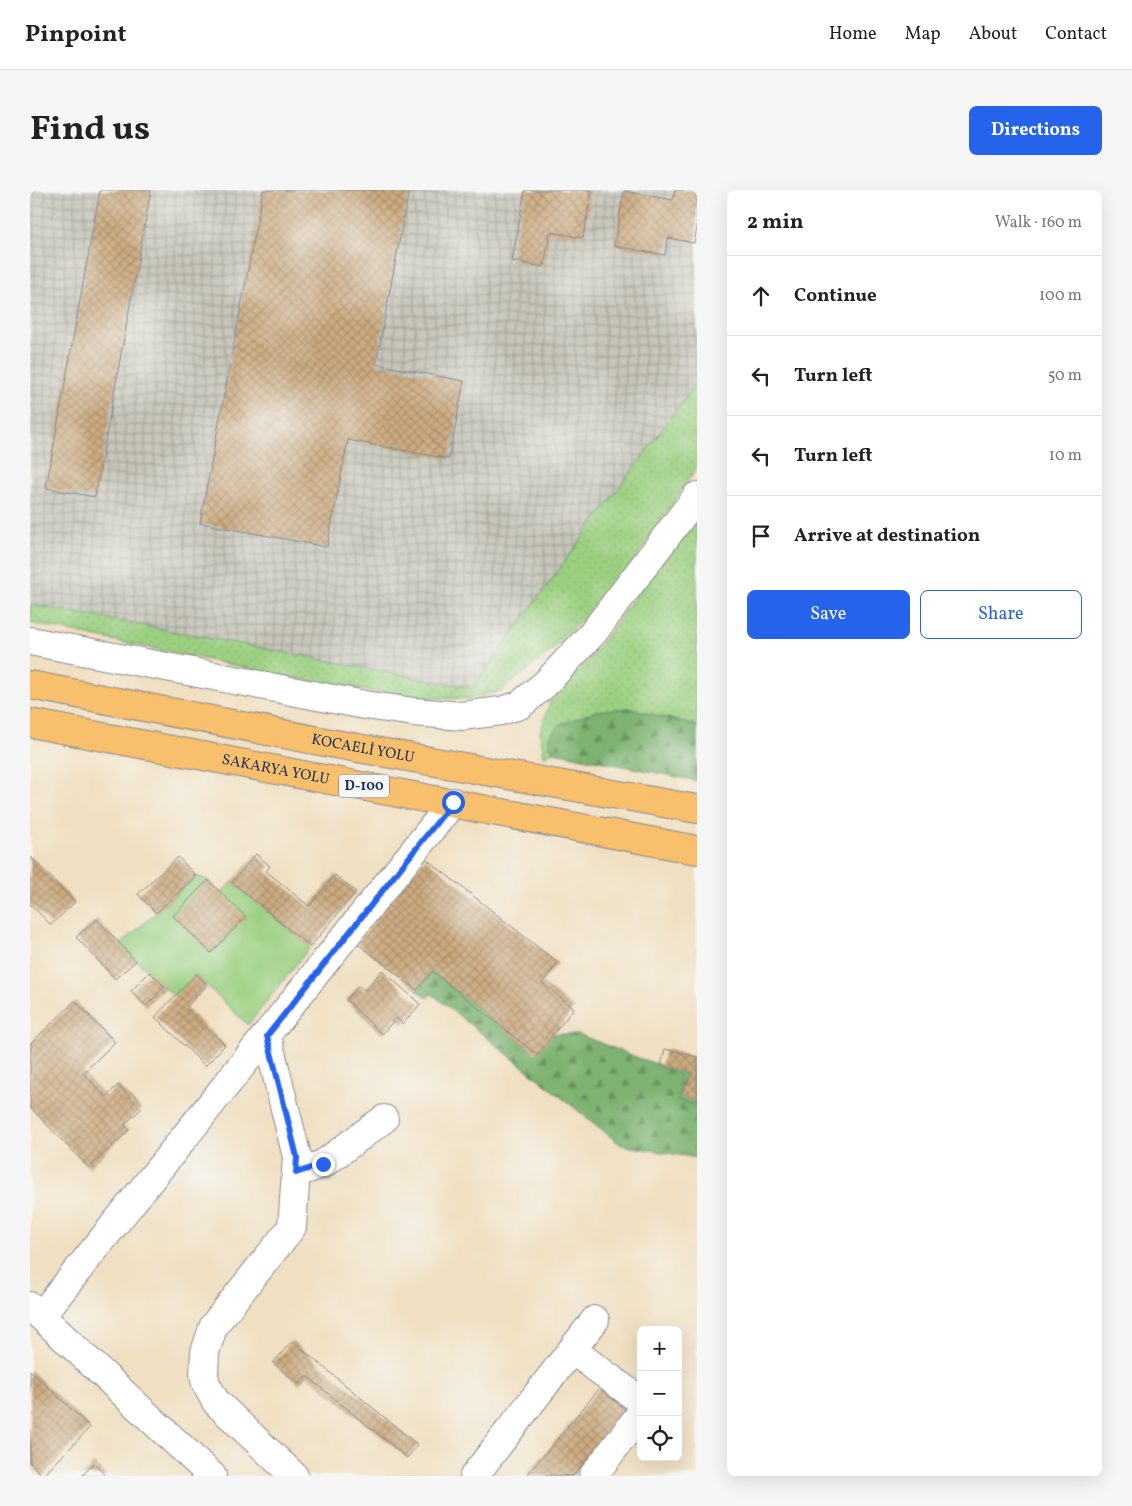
<!DOCTYPE html>
<meta charset="utf-8">
<style>
:root{--surface:#fff;--page:#f6f6f6;--text:#222;--muted:#767676;--line:#e0e0e0;--accent:#2563eb}
body{margin:0;font-family:Vollkorn,serif;background:var(--page);color:var(--text)}
.controls{position:absolute;right:15px;bottom:15px;display:grid;overflow:hidden;border-radius:8px;box-shadow:0 5px 20px #0002}
.controls button{width:45px;height:45px;display:grid;place-items:center;padding:0;border:0;border-bottom:1px solid var(--line);background:var(--surface);color:var(--text);font:25px sans-serif}
.stop{position:absolute;width:15px;height:15px;margin:-11px;border:4px solid #2563eb;border-radius:50%;background:#fff}
.stop.end{background:#2563eb;border-color:#fff;box-shadow:0 1px 5px #0008}
.list{margin:0;padding:0;list-style:none}
h2{display:flex;justify-content:space-between;align-items:center;height:65px;margin:0;padding:0 20px;font-size:21px}
h2 small{font-size:16px;font-weight:400;color:var(--muted)}
.list li{display:grid;grid-template-columns:32px 1fr auto;gap:15px;align-items:center;box-sizing:border-box;height:80px;padding:0 20px;border-top:1px solid var(--line)}
.list b{display:block;font-size:19px;white-space:nowrap}
.list em{font-size:16px;font-style:normal;color:var(--muted)}
.actions{display:flex;gap:10px;padding:15px 20px}
.actions a{flex:1;padding:11px 0;border:1px solid var(--accent);border-radius:8px;text-align:center;font-size:18px;color:var(--accent)}
.actions .main{background:var(--accent);color:#fff}
.icon{flex:none;width:28px;height:28px;fill:none;stroke:currentColor;stroke-width:2;stroke-linecap:round;stroke-linejoin:round}
.map{position:relative;flex:none;width:667px;height:1286px;overflow:hidden;border-radius:8px}
header{display:flex;align-items:center;gap:30px;box-sizing:border-box;height:70px;padding:0 25px;background:var(--surface);border-bottom:1px solid var(--line)}
header strong{font-size:24px}
nav{display:flex;gap:28px;margin-inline-start:auto;font-size:18px}
.intro{display:flex;align-items:center;justify-content:space-between;box-sizing:border-box;height:120px;padding:0 30px}
h1{margin:0;font-size:35px}
.button{padding:12px 22px;border-radius:8px;background:var(--accent);color:#fff;font-size:18px;font-weight:700}
main{display:flex;gap:30px;padding:0 30px}
aside{flex:1;background:var(--surface);border-radius:8px;box-shadow:0 5px 20px #0002}
.map>svg:first-child{display:block}
.industrial{fill:url(#industrial-grid)}
.grass{fill:url(#grass-dots);stroke:#5c8070}
.forest{fill:url(#forest-firs);stroke:#4c7066}
.garden{fill:#9cd081;stroke:#5c8070}
.building{fill:url(#building-cross-hatch)}
.lines{fill:none;stroke-linecap:round;stroke-linejoin:round}
.minor-casing{stroke:#86878f;stroke-width:30}
.highway-casing{stroke:#86878f;stroke-width:30}
.minor{stroke:#fff;stroke-width:28}
.highway{stroke:#f8bf6c;stroke-width:28}
.route{stroke:#2563eb;stroke-width:6}
.labels{text-anchor:middle;dominant-baseline:central;stroke-width:4;stroke-linejoin:round;paint-order:stroke}
.shield{fill:#f6f6f2;stroke:#5d6b8a;stroke-width:1}
.shield-label{font-size:14px;font-weight:bold;fill:#1b2f5e}
.street-label{font-size:15px;fill:#1b2f5e;stroke:#f6f6f2}
</style>
<header>
<strong>Pinpoint</strong>
<nav><a>Home</a><a>Map</a><a>About</a><a>Contact</a></nav>
</header>
<div class="intro"><h1>Find us</h1><a class="button">Directions</a></div>
<main>
<div class="map">
<svg width="667" height="1286" viewBox="0 0 667 1286">
<defs>
<pattern id="industrial-grid" width="8" height="8" patternUnits="userSpaceOnUse" patternTransform="scale(1.25)"><rect width="8" height="8" fill="#c6c5b8"/><path d="M0 4h8M4 0v8" fill="none" stroke="#a0a099"/></pattern>
<pattern id="grass-dots" width="8" height="8" patternUnits="userSpaceOnUse" patternTransform="scale(1.25)"><rect width="8" height="8" fill="#9cd081"/><path d="M2 2h.1M6 6h.1" fill="none" stroke="#86b372" stroke-width="1.8" stroke-linecap="round"/></pattern>
<pattern id="forest-firs" width="22" height="20" patternUnits="userSpaceOnUse" patternTransform="scale(1.25)"><rect width="22" height="20" fill="#7db26f"/><path d="M5 1l3.5 6h-7zM16 11l3.5 6h-7z" fill="#66915e"/></pattern>
<pattern id="building-cross-hatch" width="8" height="8" patternUnits="userSpaceOnUse" patternTransform="scale(1.25)"><rect width="8" height="8" fill="#ceac80"/><path d="M0 0l8 8M0 8l8-8" fill="none" stroke="#a68c6c"/></pattern>
</defs>
<rect width="100%" height="100%" fill="#f6f6f2"/>
<filter id="ink" filterUnits="userSpaceOnUse"><feTurbulence type="fractalNoise" baseFrequency=".02" numOctaves="2"/><feDisplacementMap in="SourceGraphic" scale="10" xChannelSelector="R" yChannelSelector="G"/><feConvolveMatrix kernelMatrix="1 2 1 2 8 2 1 2 1" color-interpolation-filters="sRGB"/></filter>
<filter id="wash" filterUnits="userSpaceOnUse"><feTurbulence type="fractalNoise" baseFrequency=".0096" numOctaves="4" result="noise"/><feDisplacementMap in="SourceGraphic" scale="20" xChannelSelector="R" yChannelSelector="G"/><feGaussianBlur stdDeviation="1.12" result="paint"/><feColorMatrix in="noise" values="0 0 0 0 0 0 0 0 0 0 0 0 0 0 0 0 0 1.4 0 .05"/><feComposite in="paint" operator="in"/></filter>
<g filter="url(#wash)">
<rect width="100%" height="100%" fill="#f0dfc0"/>
<!-- industrial -->
<path class="industrial" d="M0,0h667v192l-225,306 -442,-84z"/>
<!-- grass -->
<path class="grass" d="M667,192v85l-74,110 -68,71 -54,43 -32,8 -53,-2 -77,-10 -309,-64v-19l442,84z
M667,322v214l-69,-18 -80,32 6,12 -10,4 -4,-24 11,-32 35,-36z"/>
<!-- forest -->
<path class="forest" d="M598,518l69,18v55l-143,-29 -6,-12 10,-15 38,-14z
M402,781l105,83 16,-20h25l63,25 45,14 -6,23 17,6v56l-76,-13 -189,-151 -5,4 -10,-8z"/>
<!-- garden -->
<path class="garden" d="M166,686l12,4 13,13 11,-11 78,65 -62,78 -52,-50 -21,22 -55,-52z"/>
<g id="blocks">
<!-- building -->
<path class="building" d="M70,0h51l-56,307 -49,-9z
M233,0h146l-33,174 88,17 -15,78 -101,-19 -21,107 -127,-24z
M495,0h67l-9,48 -33,-6 -6,35 -32,-6z
M645,0h22v38l-3,15 -26,-5 -3,17 -51,-9 10,-55 49,9z
M226,664l14,12 -4,5 43,35 26,-31 21,17 -46,55 -78,-65z
M0,666l45,46 -24,23 -21,-21z
M148,667l18,19 -40,37 -18,-19z
M395,668l133,105 -16,20 32,25 -37,47 -105,-84 -15,19 -60,-47z
M178,690l38,37 -35,36 -38,-37z
M67,729l39,42 -21,18 -39,-42z
M352,780l38,34 -17,20 -7,-6 -14,16 -36,-34 12,-14 7,4z
M120,782l15,15 -19,19 -15,-15z
M166,784l11,11 -21,23 39,37 -20,21 -50,-49z
M45,811l40,41 -32,31 23,24 12,-12 23,24 -17,16 5,5 -40,38 -59,-61v-63z
M635,859l32,8v45l-17,-5 6,-24 -25,-7z
M262,1151l126,104 -11,13 -100,-82 -8,8 -26,-21z
M0,1180l60,57 -47,49 -13,-13z
M570,1198l27,23 -54,65h-47z
M64,1273l13,13h-25z"/>
</g>
</g>
<g filter="url(#ink)">
<use href="#blocks" fill-opacity="0" stroke="#86878f" stroke-width="1"/>
<g class="lines">
<!-- minor casing -->
<g class="minor-casing">
<path id="minor" d="M0,451l335,64 49,7 48,4 39,-5 19,-6 25,-21 48,-51 104,-137
M237,846l30,121 -5,70 -78,98 -9,27 -1,23 2,9 10,18 78,74
M266,983l27,-9 61,-45
M0,1116l182,170
M11,1126l412,-514
M542,1160l69,51
M444,1286l121,-156
M563,1286l48,-63"/>
</g>
<!-- highway casing -->
<g class="highway-casing">
<g id="highway">
<path id="s1" d="M0,495l300,58 367,66"/>
<path id="s2" d="M0,533l667,127"/>
</g>
</g>
<!-- minor -->
<use href="#minor" class="minor"/>
<!-- highway -->
<use href="#highway" class="highway"/>
</g>
</g>
<g class="lines" filter="url(#ink)">
<!-- route -->
<path class="route" d="M293,974l-27,9 1,-16 -30,-121 186,-234"/>
</g>
<g class="labels">
<!-- shield labels -->
<rect class="shield" x="309" y="584.5" width="50" height="23" rx="4"/>
<g class="shield-label">
<text x="334" y="596">D-100</text>
</g>
<!-- street labels -->
<g class="street-label">
<text stroke="none"><textPath href="#s1" startOffset="339">KOCAELİ YOLU</textPath></text>
<text stroke="none"><textPath href="#s2" startOffset="250">SAKARYA YOLU</textPath></text>
</g>
</g>
</svg>
<div class="controls">
<button>+</button>
<button>−</button>
<button><svg class="icon" aria-label="locate" viewBox="0 0 24 24"><circle cx="12" cy="12" r="6"/><path d="M12 2v4M12 18v4M2 12h4M18 12h4"/></svg></button>
</div>
<div class="stop" style="left:423px;top:612px"></div>
<div class="stop end" style="left:293px;top:974px"></div>
</div>
<aside>
<h2>2 min<small>Walk · 160 m</small></h2>
<ul class="list">
<li><svg class="icon" aria-label="ahead" viewBox="0 0 24 24"><path d="M12 20V5M6 11l6-6 6 6"/></svg><div><b>Continue</b></div><em>100 m</em></li>
<li><svg class="icon" aria-label="left" viewBox="0 0 24 24"><path d="M17 20v-9H6M10 6l-5 5 5 5"/></svg><div><b>Turn left</b></div><em>50 m</em></li>
<li><svg class="icon" aria-label="left" viewBox="0 0 24 24"><path d="M17 20v-9H6M10 6l-5 5 5 5"/></svg><div><b>Turn left</b></div><em>10 m</em></li>
<li><svg class="icon" aria-label="arrive" viewBox="0 0 24 24"><path d="M6 21V4h12l-3 4 3 4H6"/></svg><div><b>Arrive at destination</b></div></li>
</ul>
<div class="actions"><a class="main">Save</a><a>Share</a></div>
</aside>
</main>
